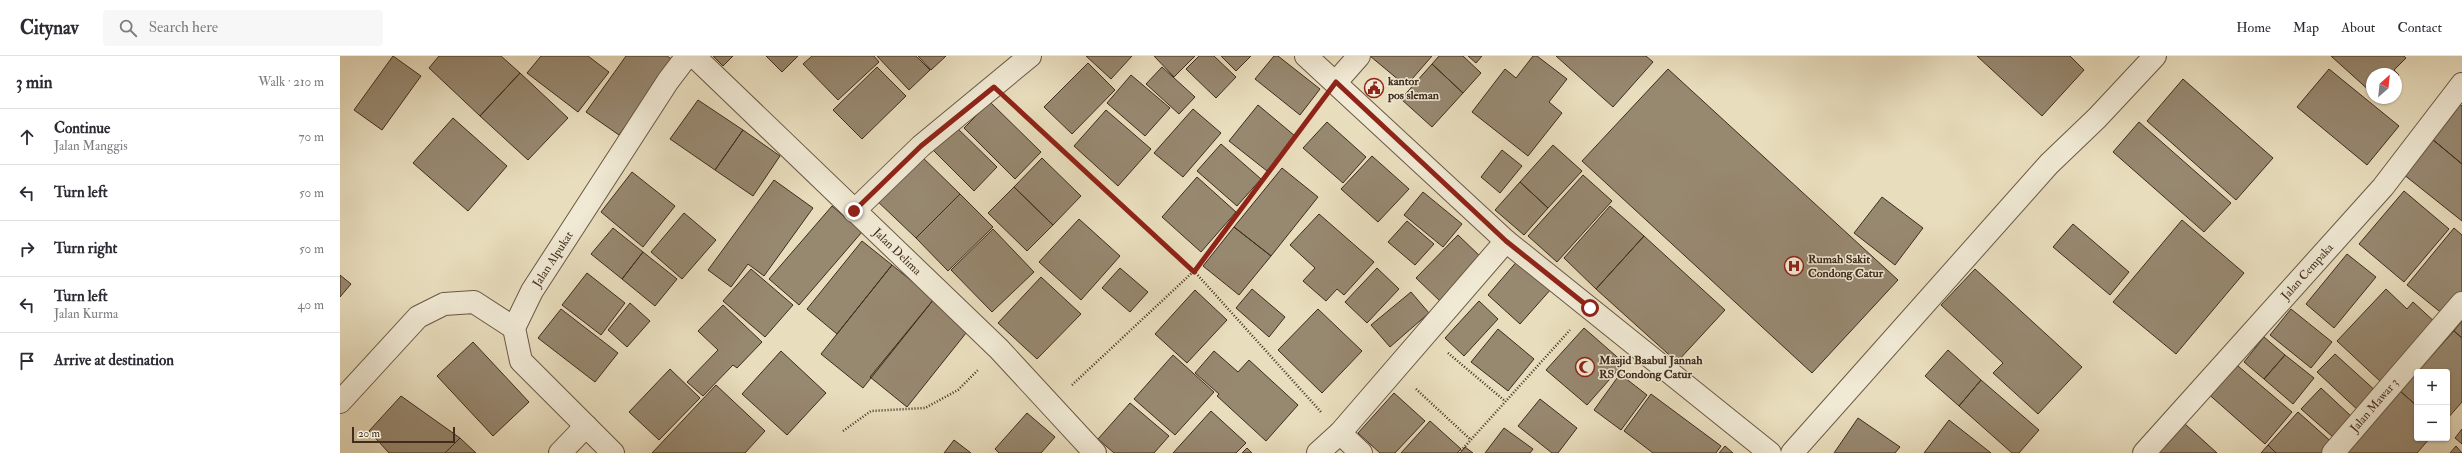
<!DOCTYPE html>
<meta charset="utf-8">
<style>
:root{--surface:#fff;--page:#f7f7f7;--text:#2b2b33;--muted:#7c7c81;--line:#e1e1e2}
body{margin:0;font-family:"IM FELL Double Pica",serif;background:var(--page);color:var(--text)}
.controls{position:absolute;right:12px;bottom:12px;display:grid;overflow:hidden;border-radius:4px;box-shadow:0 1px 3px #0004}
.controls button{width:36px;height:36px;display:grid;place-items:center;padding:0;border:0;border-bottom:1px solid var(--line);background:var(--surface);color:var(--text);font:20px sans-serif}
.compass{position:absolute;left:2026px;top:12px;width:36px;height:36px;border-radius:50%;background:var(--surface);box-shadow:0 1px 3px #0004;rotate:27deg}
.scale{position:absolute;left:12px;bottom:10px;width:103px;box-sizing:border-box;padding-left:4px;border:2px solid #402c1d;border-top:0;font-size:11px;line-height:14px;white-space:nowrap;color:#402c1d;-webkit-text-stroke:3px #f0e9d4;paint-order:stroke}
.stop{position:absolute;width:12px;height:12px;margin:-9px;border:3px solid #8f2418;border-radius:50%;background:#fff}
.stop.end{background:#8f2418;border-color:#fff;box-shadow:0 1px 4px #0008}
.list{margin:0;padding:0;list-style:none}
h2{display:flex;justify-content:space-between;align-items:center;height:52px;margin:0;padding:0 16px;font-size:17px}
h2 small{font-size:13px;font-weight:400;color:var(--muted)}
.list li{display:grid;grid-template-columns:26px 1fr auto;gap:12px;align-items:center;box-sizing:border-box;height:56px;padding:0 16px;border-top:1px solid var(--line)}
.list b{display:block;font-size:15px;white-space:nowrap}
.list p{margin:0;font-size:13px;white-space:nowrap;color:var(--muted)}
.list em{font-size:13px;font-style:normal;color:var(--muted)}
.icon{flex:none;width:22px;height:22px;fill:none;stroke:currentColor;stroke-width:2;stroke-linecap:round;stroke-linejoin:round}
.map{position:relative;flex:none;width:2122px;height:397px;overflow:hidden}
header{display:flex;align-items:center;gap:24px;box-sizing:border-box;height:56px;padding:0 20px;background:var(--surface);border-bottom:1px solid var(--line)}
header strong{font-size:19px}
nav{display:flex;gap:22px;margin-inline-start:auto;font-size:14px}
.search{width:280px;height:36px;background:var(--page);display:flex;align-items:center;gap:10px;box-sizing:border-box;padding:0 14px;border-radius:4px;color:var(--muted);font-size:15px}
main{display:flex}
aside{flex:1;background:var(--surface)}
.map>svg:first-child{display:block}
.building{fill:#978870;stroke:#402c1d}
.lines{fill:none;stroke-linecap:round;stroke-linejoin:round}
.minor-casing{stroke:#6a5845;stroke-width:24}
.path{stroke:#402c1d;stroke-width:2.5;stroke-dasharray:1 2;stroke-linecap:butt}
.minor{stroke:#f0e9d4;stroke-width:22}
.route{stroke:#8f2418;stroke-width:5}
.labels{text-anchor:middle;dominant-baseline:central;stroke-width:3;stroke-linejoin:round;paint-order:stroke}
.poi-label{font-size:12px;font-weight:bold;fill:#402c1d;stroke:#f0e9d4;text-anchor:start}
.street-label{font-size:12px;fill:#402c1d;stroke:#f0e9d4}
</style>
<header>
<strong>Citynav</strong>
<div class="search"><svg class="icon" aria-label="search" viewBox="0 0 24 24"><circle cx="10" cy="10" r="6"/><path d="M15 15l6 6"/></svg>Search here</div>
<nav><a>Home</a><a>Map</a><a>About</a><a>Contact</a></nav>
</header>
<main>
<aside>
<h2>3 min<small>Walk · 210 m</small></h2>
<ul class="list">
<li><svg class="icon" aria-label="ahead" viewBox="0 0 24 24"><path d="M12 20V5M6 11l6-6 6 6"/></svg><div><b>Continue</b><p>Jalan Manggis</p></div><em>70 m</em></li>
<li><svg class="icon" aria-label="left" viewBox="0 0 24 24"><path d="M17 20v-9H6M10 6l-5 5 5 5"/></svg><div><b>Turn left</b></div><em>50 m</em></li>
<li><svg class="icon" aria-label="right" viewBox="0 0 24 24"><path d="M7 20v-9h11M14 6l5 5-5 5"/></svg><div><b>Turn right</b></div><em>50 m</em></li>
<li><svg class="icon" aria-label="left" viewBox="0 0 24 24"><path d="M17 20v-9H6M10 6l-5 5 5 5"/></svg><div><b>Turn left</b><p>Jalan Kurma</p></div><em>40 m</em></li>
<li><svg class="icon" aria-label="arrive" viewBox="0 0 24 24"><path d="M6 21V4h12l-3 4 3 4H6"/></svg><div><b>Arrive at destination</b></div></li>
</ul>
</aside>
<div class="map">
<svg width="2122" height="397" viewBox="0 0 2122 397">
<rect width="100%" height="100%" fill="#e8ddbd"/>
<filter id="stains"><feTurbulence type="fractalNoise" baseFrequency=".005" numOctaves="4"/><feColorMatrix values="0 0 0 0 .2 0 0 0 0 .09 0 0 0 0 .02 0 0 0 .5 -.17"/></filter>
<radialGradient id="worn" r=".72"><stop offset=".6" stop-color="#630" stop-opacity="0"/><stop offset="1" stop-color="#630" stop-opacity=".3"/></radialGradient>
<!-- building -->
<path class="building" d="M53,0l28,20 -39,54 -28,-20z
M99,0h62l19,17 -40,43 -51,-48z
M201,0h47l21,16 -31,40 -51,-39z
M286,0h41l6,4 -54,75 -33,-23z
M373,0h20l-10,10z
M426,0h32l-16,16z
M472,0h62l5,6 -41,38 -35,-36z
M537,0h39l14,14 -21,20z
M578,0h28l-15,14z
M746,0h46l-21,23z
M814,0h41l-21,21z
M859,0h15l22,21 -20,21 -30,-29z
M881,0h30l-15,15z
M934,0h4l42,33 -20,26 -45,-36z
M1030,0h62l-26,30z
M1099,0h24l18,17 -18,20 -31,-29z
M1128,0h14l-6,7z
M1193,0h4l30,23 -18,23 13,11 -34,43 -56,-44 33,-43 11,9z
M1216,0h90l7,6 -40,45z
M1637,0h93l14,14 -42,46z
M1991,0h73l2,2 -12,12 5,5 -3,3v-4h-24v19z
M748,7l27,27 -43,44 -28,-27z
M1092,8l31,29 -31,34 -31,-28z
M537,11l29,29 -44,43 -29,-29z
M822,11l33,30 -16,17 -33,-30z
M1328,13l230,211 -86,93 -230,-212z
M1989,13l70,57 -32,39 -70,-58z
M180,17l48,45 -40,42 -48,-44z
M791,19l39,33 -25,28 -38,-33z
M1843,23l90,79 -37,42 -89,-79z
M358,44l45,30 -28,40 -45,-31z
M650,46l51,50 -26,27 -51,-51z
M2120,48l2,2v58l-30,-25z
M918,49l37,31 -28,35 -38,-30z
M853,53l28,24 -38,44 -29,-24z
M766,54l45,39 -33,37 -44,-40z
M113,62l54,48 -39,45 -55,-48z
M987,66l39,35 -23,26 -40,-35z
M1799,66l92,81 -27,29 -91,-80z
M613,68l44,43 -23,24 -44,-44z
M403,74l37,26 -27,40 -38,-26z
M2092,83l30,25v57l-59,-47z
M881,88l40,35 -24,27 -40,-35z
M1213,89l29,26 -34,37 -28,-26z
M1162,94l20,16 -22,27 -19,-16z
M577,96l43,42 -44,44 -43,-41z
M1032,100l37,33 -31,33 -37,-33z
M702,102l39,38 -28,29 -39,-38z
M942,112l36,29 -47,59 -37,-29z
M292,116l43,34 -32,41 -42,-35z
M1243,119l29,26 -55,61 -29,-26z
M857,121l39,35 -35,40 -39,-35z
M434,124l39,28 -49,68 -16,-12 -17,23 -23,-17z
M1180,126l28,26 -24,27 -29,-25z
M674,131l39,38 -26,26 -39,-38z
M2064,135l45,38 -45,53 -45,-38z
M1083,136l39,32 -19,23 -39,-32z
M620,138l33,33 -45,44 -32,-33z
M1542,141l41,31 -28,37 -41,-32z
M492,150l30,26 -63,73 -30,-26z
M1270,150l34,30 -48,53 -32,-31z
M344,157l32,27 -34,39 -31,-27z
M979,158l55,48 -30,33 -7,-6 -11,12 -23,-20 12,-13 -25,-23z
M739,163l41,37 -39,44 -42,-38z
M1842,164l62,53 -68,81 -63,-52z
M1067,165l27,23 -19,21 -27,-23z
M1733,168l56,48 -19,23 -57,-48z
M894,171l37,29 -32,39 -36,-29z
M273,172l30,24 -21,27 -31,-25z
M2114,172l8,7v58l-18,22 -37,-30z
M653,173l41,43 -42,40 -41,-42z
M1118,179l25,24 -42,43 -25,-24z
M1304,180l81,74 -48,52 -81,-73z
M522,185l30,24 -55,69 -30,-25z
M303,196l34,27 -22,27 -33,-27z
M2007,198l29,23 -42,51 -28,-24z
M1179,203l33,29 -32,36 -32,-29z
M552,209l42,34 -71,89 -42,-34z
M780,212l28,24 -18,20 -28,-24z
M1037,212l22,21 -32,34 -22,-21z
M411,213l42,36 -28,32 -42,-36z
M1635,213l107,98 -44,47 -45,-41 10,-10 -62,-58z
M247,217l38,30 -24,32 -39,-30z
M0,219l11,9 -11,13z
M701,221l40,37 -44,45 -39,-36z
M912,233l33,28 -16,20 -33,-29z
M2046,233l21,20 6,-7 24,22 -56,58 -44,-41z
M855,234l32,30 -40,43 -32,-29z
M1071,236l18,21 -39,34 -19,-22z
M594,243l36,29 -63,79 -37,-30z
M1139,245l19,18 -34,37 -19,-18z
M290,247l20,18 -23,26 -19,-17z
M383,249l39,37 -25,26 -4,-3 -30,31 -16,-14 31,-32 -20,-19z
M221,253l57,44 -23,29 -57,-44z
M978,253l44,42 -40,42 -44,-43z
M1951,253l41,33 -21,26 -41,-33z
M2122,265v17l-8,-7z
M1244,272l40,35 -37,42 -41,-35z
M1158,273l36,30 -26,32 -37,-29z
M2114,275l8,7v64l-15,17v-47h-30v34l-17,-15z
M1924,281l21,18 -21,24 -20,-17z
M133,286l56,60 -36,34 -56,-60z
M1608,294l33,30 -22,26 -34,-30z
M441,295l45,42 -39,42 -45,-41z
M874,295l24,21 11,-12 49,45 -32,36 -49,-45 2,-2 -24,-21z
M1995,298l43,39 -18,19 -43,-40z
M833,299l41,37 -39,43 -41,-36z
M1945,299l29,23 -21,26 -29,-25z
M1891,304l61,52 -27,32 -60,-53z
M330,313l30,29 -41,42 -30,-28z
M1280,318l27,21 -26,35 -27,-20z
M1641,324l58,50 -20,23h-7l-53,-47z
M376,329l49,46 -20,22h-93z
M1981,332l31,29 -19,20 -32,-28z
M2060,335l17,15v32h13l-13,15h-70z
M1054,337l31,28 -30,32h-15l-22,-20z
M1311,338l70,52 -5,7h-63l-29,-22z
M61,340l59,42 -15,15h-56l-20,-22z
M1200,343l37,29 -19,25h-6l-34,-27z
M790,347l39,33 -15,17h-40l-16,-14z
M871,355l35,32 -10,10h-63z
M1958,356l38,34 -7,7h-53l-8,-8z
M687,357l28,24 -14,16h-42l-4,-4z
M1518,362l42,29 -5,6h-61z
M1609,364l42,33h-67z
M1090,365l31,28 -4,4h-56z
M1845,368l32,29h-58z
M1164,372l29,21 -3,4h-45z
M2122,373v15l-7,-6z
M120,382l16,15h-31z
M614,384l17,13h-27z
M1928,389l8,8h-15z
M1385,390l8,7h-14z
M2116,390l6,7h-12z
M1125,391l8,6h-13z
M907,392l5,5h-10z"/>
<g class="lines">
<!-- minor casing -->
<g class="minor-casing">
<g id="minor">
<path id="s1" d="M354,0l305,293 96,104"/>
<path d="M966,0l200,185 264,212"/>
<path d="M996,26l23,-26"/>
<path d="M514,155l67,-65 109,-90"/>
<path d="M0,346l78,-85 26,-13 30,-2 40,26"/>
<path d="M1000,377l21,20"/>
<path d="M220,397l26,-27"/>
<path id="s2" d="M273,397l-92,-92 -7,-33 18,-37 136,-210 19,-25"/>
<path d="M978,397l22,-20 166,-192"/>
<path d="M1452,397l257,-289 48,-46 58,-62"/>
<path id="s3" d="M1804,397l239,-266 79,-103"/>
<path id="s4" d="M1993,397l129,-150"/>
</g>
</g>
<!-- path -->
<path class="path" d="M675,50l179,165 127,141
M1108,297l57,48
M732,329l122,-114 124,-164
M1076,333l55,51
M503,375l28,-20 54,-3 33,-18 21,-21
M1119,397l111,-123"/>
<!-- minor -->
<use href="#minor" class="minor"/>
</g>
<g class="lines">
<!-- route -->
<path class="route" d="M514,155l67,-65 73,-59 200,185 142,-190 170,159 84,67"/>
</g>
<!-- icons -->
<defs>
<g id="civic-ring" transform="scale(1)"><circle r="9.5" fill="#f0e9d4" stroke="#8f2418" stroke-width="1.5"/><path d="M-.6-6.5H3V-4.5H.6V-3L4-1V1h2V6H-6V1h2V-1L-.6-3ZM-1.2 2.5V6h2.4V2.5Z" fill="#8f2418"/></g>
<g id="hospital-ring" transform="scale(1)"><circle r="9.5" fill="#f0e9d4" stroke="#8f2418" stroke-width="1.5"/><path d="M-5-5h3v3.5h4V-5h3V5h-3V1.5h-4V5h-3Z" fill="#8f2418"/></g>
<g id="mosque-ring" transform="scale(1)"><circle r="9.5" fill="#f0e9d4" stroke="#8f2418" stroke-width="1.5"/><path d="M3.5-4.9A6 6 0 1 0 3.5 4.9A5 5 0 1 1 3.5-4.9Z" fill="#8f2418"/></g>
</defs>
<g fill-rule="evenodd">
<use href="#civic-ring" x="1034" y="32"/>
<use href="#hospital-ring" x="1454" y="210"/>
<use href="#mosque-ring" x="1245" y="311"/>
</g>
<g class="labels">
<!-- poi labels -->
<g class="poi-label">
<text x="1048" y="25">kantor<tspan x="1048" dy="14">pos sleman</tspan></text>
<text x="1468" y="203">Rumah Sakit<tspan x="1468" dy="14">Condong Catur</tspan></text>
<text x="1259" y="304">Masjid Baabul Jannah<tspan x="1259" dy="14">RS Condong Catur</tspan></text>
</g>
<!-- street labels -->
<g class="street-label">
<text stroke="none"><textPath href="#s1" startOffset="282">Jalan Delima</textPath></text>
<text stroke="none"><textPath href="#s2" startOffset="243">Jalan Alpukat</textPath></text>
<text stroke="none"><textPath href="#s3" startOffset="244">Jalan Cempaka</textPath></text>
<text stroke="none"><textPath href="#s4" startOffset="63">Jalan Mawar 3</textPath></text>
</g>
</g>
<rect width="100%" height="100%" filter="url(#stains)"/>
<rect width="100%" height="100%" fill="url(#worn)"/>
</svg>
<div class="controls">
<button>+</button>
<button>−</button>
</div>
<svg class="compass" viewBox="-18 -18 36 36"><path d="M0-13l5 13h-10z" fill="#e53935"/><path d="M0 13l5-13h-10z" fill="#7c7c81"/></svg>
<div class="scale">20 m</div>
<div class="stop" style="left:1250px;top:252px"></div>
<div class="stop end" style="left:514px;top:155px"></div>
</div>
</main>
